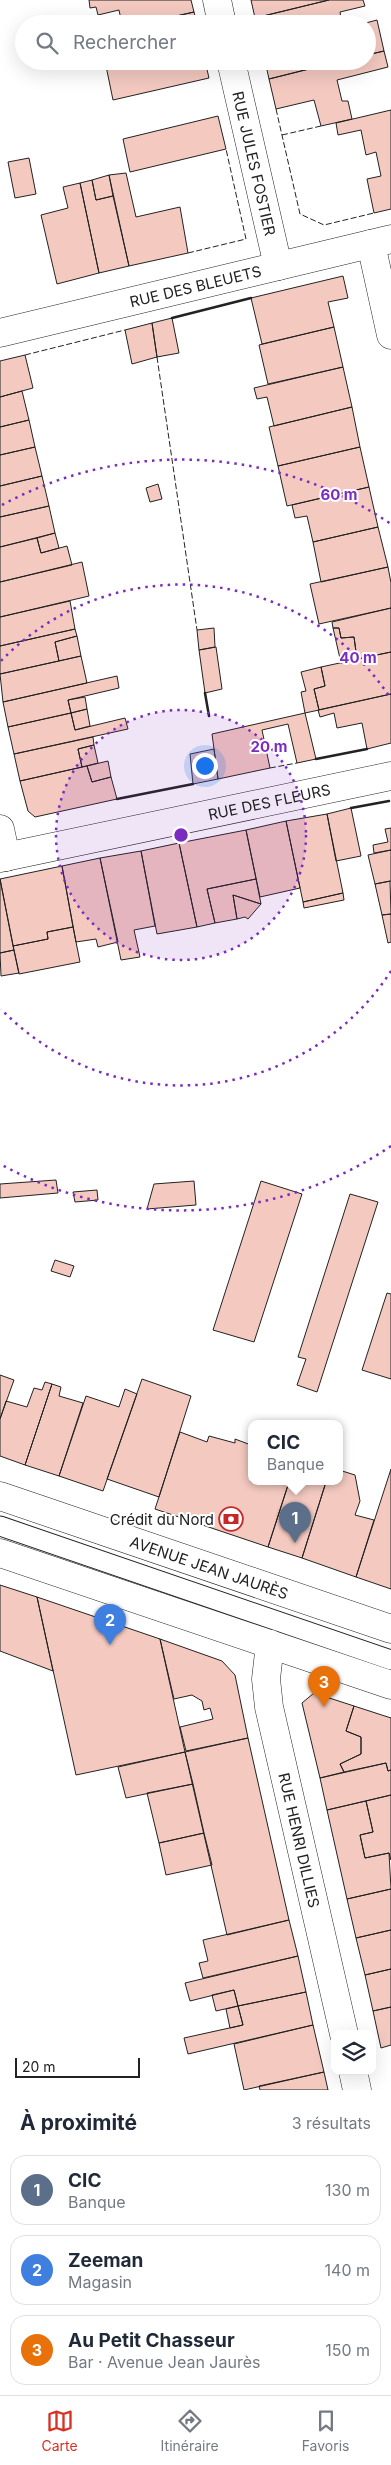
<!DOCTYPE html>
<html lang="fr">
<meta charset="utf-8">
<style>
:root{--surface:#fff;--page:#f2f2f3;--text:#1f2937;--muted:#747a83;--line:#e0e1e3;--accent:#d93025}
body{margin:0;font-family:Inter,sans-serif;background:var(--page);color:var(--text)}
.controls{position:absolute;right:15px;bottom:15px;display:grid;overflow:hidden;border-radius:10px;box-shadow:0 5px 20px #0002}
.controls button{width:45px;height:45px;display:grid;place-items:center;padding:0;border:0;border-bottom:1px solid var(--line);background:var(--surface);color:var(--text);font:25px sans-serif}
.scale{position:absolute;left:15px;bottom:12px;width:125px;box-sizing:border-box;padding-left:5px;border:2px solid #222;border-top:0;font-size:14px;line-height:18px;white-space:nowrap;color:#222;-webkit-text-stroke:4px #fff;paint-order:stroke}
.you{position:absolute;left:204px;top:765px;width:18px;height:18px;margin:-12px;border:4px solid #fff;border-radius:50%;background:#1a73e8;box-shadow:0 0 0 8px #1a73e833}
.badge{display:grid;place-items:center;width:32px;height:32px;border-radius:50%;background:var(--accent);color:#fff;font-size:16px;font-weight:700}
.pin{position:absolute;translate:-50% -41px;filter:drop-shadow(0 1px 2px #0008)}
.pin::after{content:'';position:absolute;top:26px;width:18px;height:15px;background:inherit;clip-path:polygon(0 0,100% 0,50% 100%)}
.popup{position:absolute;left:248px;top:1420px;width:95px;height:65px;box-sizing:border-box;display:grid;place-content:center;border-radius:10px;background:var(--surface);filter:drop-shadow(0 1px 4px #0005);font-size:16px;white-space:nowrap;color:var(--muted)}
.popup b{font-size:19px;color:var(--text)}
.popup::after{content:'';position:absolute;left:50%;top:100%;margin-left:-10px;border:10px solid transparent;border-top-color:var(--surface)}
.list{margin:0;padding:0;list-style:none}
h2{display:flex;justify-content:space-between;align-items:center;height:65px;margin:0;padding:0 20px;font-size:21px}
h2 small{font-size:16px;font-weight:400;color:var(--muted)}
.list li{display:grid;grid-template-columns:32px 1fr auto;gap:15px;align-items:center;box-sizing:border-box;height:70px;margin:0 10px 10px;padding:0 10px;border:1px solid var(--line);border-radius:15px}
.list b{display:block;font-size:19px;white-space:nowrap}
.list p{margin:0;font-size:16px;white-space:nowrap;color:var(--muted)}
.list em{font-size:16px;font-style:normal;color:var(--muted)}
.icon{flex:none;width:28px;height:28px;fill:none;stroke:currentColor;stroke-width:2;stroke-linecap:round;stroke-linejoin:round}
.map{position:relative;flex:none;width:391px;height:2090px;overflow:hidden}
.search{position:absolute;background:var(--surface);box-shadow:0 5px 20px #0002;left:15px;right:15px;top:15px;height:55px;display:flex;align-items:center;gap:12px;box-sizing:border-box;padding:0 18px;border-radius:28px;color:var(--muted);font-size:19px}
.sheet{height:305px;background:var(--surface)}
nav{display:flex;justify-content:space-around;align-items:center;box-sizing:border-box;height:70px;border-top:1px solid var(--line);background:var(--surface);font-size:14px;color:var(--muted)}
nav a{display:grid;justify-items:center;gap:2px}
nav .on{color:var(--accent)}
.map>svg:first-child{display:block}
.building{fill:#f3c9c0;stroke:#222}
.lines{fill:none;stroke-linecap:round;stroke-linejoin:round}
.service-casing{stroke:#222;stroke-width:21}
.minor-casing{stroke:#222;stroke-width:29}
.secondary-casing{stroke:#222;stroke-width:29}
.service{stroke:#fff;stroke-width:19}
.minor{stroke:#fff;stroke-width:28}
.secondary{stroke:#fff;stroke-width:28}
.fence{stroke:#222;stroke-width:1;stroke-dasharray:6 2.5;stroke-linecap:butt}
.wall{stroke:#222;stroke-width:2.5}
.ring{fill:none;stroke:#7b2cbf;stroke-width:2.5;stroke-dasharray:2.5 5}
.labels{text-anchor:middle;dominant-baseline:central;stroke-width:4;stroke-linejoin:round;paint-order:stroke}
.street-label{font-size:15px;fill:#222;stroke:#fff}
.poi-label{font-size:15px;fill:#222;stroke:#fff;text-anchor:end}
.centre{fill:#7b2cbf;stroke:#fff;stroke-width:2.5}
.ring-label{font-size:15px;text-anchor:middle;font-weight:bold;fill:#7b2cbf;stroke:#fff;stroke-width:4;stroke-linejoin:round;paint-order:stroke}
</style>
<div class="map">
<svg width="391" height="2090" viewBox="0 0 391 2090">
<rect width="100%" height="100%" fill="#fff"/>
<!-- building -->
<path class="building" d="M89,0h102l3,12 -53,12h-19l-3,-14 -21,5 -2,-8 -6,1z
M251,0h78l-74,18z
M329,0h34l2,6 -25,6 2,12h-86l-1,-6z
M194,12l3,12h-56z
M377,20l7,31 -17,4v-31h-5z
M384,51l4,16 -51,13 5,21h6l4,18 -31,7 -7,-26 -38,9 -7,-30 72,-18h26v-6z
M124,61h81l4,17 -96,22 -7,-34z
M265,61h76l-72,18z
M391,110v99l-17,4 -7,-34 14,-3 -5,-24 -10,3 -5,-25 -23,5 -2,-12z
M218,116l8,33 -96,23 -7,-33z
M29,158l7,36 -21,4 -7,-36z
M126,173l10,44 44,-10 8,46 -59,13 -20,-91z
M109,175l4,21 -17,4 -4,-20z
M92,180l4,20 17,-4 16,70 -30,7 -19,-90z
M80,183l19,90 -42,11 -16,-69 27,-7 -5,-21z
M343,276l5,22 -20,4 6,25 -72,17 -11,-46z
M172,318l7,35 -22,4 -5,-34z
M152,323l5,34 -25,7 -7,-34z
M334,327l9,40 -75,17 -9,-39z
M25,355l8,33 -33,9v-36z
M343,367l9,40 -78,19 -7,-29 -10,2 -3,-11z
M22,391l7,29 -29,7v-30z
M352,407l8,40 -82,19 -9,-39z
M29,420l6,27 -35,8v-28z
M35,447l7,29 -42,10v-31z
M360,447l9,40 -82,19 -9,-40z
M42,476l7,30 -49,11v-31z
M158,484l4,15 -12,3 -4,-14z
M369,487l9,40 -65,15 -6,-26 -12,2 -3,-13z
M49,506l6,27 -55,14v-30z
M378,527l10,40 -67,15 -8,-40z
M55,533l4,15 -18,5 -4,-15z
M37,538l4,15 26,-7 5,19 -72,17v-35z
M82,562l7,34 -89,21v-35z
M388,567l3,16v25l-72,16 -9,-40z
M70,601l5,28 -75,17v-29z
M391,608v44l-34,7 -3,-22 -13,1 -2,-10h-6l-1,-6z
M214,628l1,19 -16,3 -2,-20z
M333,628h6l2,10 13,-1 3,22 -16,4z
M75,629l2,7 -22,6 4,19 -59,13v-28z
M77,636l4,20 -22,5 -4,-19z
M216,647l6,42 -17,4 -6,-43z
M391,652v42l-72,16 -5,-21 11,-3 -4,-19z
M81,656l6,27 -84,19 -3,-28z
M321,667l4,19 -11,3 5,21 -14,3 -4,-21 5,-1 -5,-19z
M117,676l2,12 -51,12 3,13 -63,14 -5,-25z
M391,694v49l-24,6 -5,-26 -25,5 -3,-15 -14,4 -2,-7z
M85,697l2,12 -16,4 -3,-13z
M87,709l3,17 -15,4 -4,-17z
M71,713l4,17 50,-12 3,11 -114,25 -6,-27z
M305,713l11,46 -19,4 -9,-39 -26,6 8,38 -52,11 -6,-45z
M93,737l1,8 -16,4 4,18 -62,14 -6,-27z
M94,745l4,18 -16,4 -4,-18z
M214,749l4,30 -25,5 -3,-30z
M108,761l3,16 -19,5 -5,-16z
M87,766l5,16 19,-5 6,22 -82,18 -7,-6 -8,-30z
M351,808l10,48 -25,5 -9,-47z
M327,814l16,79 -40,9 -17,-81z
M286,821l14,67 -40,9 -14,-67z
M391,828v22l-17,3 -1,-8 15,-3 -3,-13z
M246,830l10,49 -49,10 8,34 -18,4 -18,-84z
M179,843l18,84 -40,7 -16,-83z
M391,850v31l-16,3 -7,-29z
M141,851l14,75 -21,4 6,27 -19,3 -21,-102z
M100,858l18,84 -20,5 -2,-8 -20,3 -14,-76z
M62,866l11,61 -26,5 1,7 -35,7 -13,-67z
M0,879l14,71 -14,3z
M256,879l5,25 -28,-9 4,24 -22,4 -8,-34z
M390,881l1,33 -9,1 -7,-31z
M343,893l1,7 -40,8 -1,-6z
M233,895l28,9 -13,15 -3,-2 -8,2z
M391,914v28l-3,1 -6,-28z
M73,927l7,35 -61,12 -6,-28 35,-7 -1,-7z
M14,950l5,23 -18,3 -1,-23z
M56,1180l2,13 -58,5v-14z
M194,1181l2,24 -49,4 7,-25z
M261,1181l41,13 -48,148 -41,-12z
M97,1190l1,10 -23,2 -2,-10z
M350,1194l28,8 -61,190 -20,-7 9,-26 -8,-2z
M55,1260l19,6 -4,11 -19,-6z
M387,1293l4,1v85l-29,-9z
M0,1375l14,5 -14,39z
M142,1379l49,17 -32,101 -52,-18z
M45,1382l7,2 -27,81 -25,-9v-37l6,-18 21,6 7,-19 8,2z
M52,1384l9,3 -2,9 24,7 -24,73 -34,-11z
M125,1389l12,5 -34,97 -44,-15 27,-80 33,11z
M180,1432l27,10 2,-6 26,7v-4l16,6v37h38l-21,65 -113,-38z
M391,1469v120l-35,-12z
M339,1470l16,5 5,26 -5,14 19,5 -18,57 -54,-19 24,-76h13z
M289,1482h37l-24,76 -34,-11z
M0,1585l37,12 16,74 -53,-20z
M37,1597l123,42 25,113 -109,23z
M160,1639l62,22 13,14 13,63 -62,13 -6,-24 33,-8 -3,-11 -6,2 -2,-9 -10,-6 -18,4z
M314,1693l40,13 -8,25 15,6v17l-21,10 4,8 -24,6 -18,-75z
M354,1706l37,12v52l-3,1 -2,-8 -42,9 -4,-8 21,-10v-17l-15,-6z
M248,1738l41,182 -62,15 -42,-183z
M185,1752l8,32 -67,14 -8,-31z
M386,1763l2,8 3,-1v25l-64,15 -7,-32z
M193,1784l11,49 -45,10 -12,-50z
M391,1795v65l-2,-7 -24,5 -5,-23 13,-3 -7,-31z
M366,1801l7,31 -13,3 5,23 24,-5 2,36 -44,10 -20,-89z
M204,1833l8,32 -46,10 -7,-32z
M391,1889v41l-35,8 -9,-39z
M289,1920l9,36 -95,22 -4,-15 9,-2 -5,-21z
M391,1930v39l-26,6 -9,-37z
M298,1956l8,36 -68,14 -4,-16 -44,11 -5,-18z
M391,1969v38l-18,4 -8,-36z
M234,1990l4,16 -22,5 -4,-16z
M306,1992l7,33 -125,29 -4,-16 59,-13 -5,-19z
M238,2006l5,19 -13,3 -4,-19z
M391,2007v38l-10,3 -8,-37z
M313,2025l11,47 -80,18 -10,-46z
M324,2072l4,18h-68l-1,-4z"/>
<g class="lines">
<!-- service casing -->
<g class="service-casing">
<path id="service" d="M0,1526l391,134"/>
</g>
<!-- minor casing -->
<g class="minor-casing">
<g id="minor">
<path d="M217,0l5,24"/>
<path id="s1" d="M231,61l47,205"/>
<path d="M371,244l20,91"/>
<path id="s2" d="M0,333l391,-94"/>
<path d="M0,829l6,28"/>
<path id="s3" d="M0,858l391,-82"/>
<path id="s4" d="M270,1644l-4,35 3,28 75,327"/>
<path d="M353,2071l4,19"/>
</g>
</g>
<!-- secondary casing -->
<g class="secondary-casing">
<g id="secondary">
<path id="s5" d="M0,1496l391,133"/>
<path d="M0,1553l391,132"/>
</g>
</g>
<!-- service -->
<use href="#service" class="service"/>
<!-- minor -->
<use href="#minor" class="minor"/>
<!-- secondary -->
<use href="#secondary" class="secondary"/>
<!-- fence -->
<path class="fence" d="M276,109l24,105 24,11 50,-12
M282,135l39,-9
M188,253l58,-14 -20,-90
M25,355l100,-25
M157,357l40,273
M270,768l27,-5"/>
<!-- wall -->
<path class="wall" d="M172,318l79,-20
M205,693l4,23
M316,759l51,-10
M117,799l76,-15
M351,808l38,-7"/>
</g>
<!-- distance rings -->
<circle cx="181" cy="835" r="125" fill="#7b2cbf" fill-opacity=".12"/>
<g class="ring">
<circle cx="181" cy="835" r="125"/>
<path d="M391 971A250 250 0 0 1 1 1009M1 661A250 250 0 0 1 391 699"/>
<path d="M391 1146A375 375 0 0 1 2 1165M2 505A375 375 0 0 1 391 524"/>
</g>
<!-- icons -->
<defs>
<g id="bank-ring" transform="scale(1.25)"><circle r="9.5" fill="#fff" stroke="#c62828" stroke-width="1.5"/><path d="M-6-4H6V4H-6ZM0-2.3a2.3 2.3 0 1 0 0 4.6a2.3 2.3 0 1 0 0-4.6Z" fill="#c62828"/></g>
</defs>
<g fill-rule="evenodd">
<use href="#bank-ring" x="231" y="1519"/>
</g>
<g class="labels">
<!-- street labels -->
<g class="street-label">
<text stroke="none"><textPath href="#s1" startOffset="105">RUE JULES FOSTIER</textPath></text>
<text stroke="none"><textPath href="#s2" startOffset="201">RUE DES BLEUETS</textPath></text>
<text stroke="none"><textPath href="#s3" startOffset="275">RUE DES FLEURS</textPath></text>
<text stroke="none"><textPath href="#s5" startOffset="221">AVENUE JEAN JAURÈS</textPath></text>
<text stroke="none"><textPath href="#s4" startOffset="200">RUE HENRI DILLIES</textPath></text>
</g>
<!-- poi labels -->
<g class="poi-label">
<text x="214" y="1519">Crédit du Nord</text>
</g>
</g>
<circle cx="181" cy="835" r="8" class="centre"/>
<g class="ring-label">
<text x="339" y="500">60 m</text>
<text x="358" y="663">40 m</text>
<text x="269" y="752">20 m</text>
</g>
</svg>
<div class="controls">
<button><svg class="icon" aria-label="layers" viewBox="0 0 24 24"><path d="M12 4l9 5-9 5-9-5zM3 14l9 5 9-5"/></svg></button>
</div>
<div class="scale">20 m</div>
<div class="you"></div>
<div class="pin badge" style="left:295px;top:1543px;background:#5c6f8a">1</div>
<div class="popup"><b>CIC</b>Banque</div>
<div class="pin badge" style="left:110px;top:1645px;background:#3f7fe0">2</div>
<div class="pin badge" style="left:324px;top:1707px;background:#e8710a">3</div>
<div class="search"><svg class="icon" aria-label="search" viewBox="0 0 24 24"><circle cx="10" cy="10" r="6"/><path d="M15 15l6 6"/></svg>Rechercher</div>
</div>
<section class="sheet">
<h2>À proximité<small>3 résultats</small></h2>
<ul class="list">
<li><span class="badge" style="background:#5c6f8a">1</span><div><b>CIC</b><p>Banque</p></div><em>130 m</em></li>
<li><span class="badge" style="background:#3f7fe0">2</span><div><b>Zeeman</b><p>Magasin</p></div><em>140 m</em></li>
<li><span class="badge" style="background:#e8710a">3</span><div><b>Au Petit Chasseur</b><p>Bar · Avenue Jean Jaurès</p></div><em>150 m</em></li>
</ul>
</section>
<nav>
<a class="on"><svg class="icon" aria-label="map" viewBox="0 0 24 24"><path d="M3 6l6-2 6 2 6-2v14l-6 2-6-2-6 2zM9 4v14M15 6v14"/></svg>Carte</a>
<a><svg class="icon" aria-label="directions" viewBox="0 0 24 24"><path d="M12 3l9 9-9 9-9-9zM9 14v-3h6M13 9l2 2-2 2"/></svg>Itinéraire</a>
<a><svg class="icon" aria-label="saved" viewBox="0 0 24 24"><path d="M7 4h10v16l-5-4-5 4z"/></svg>Favoris</a>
</nav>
